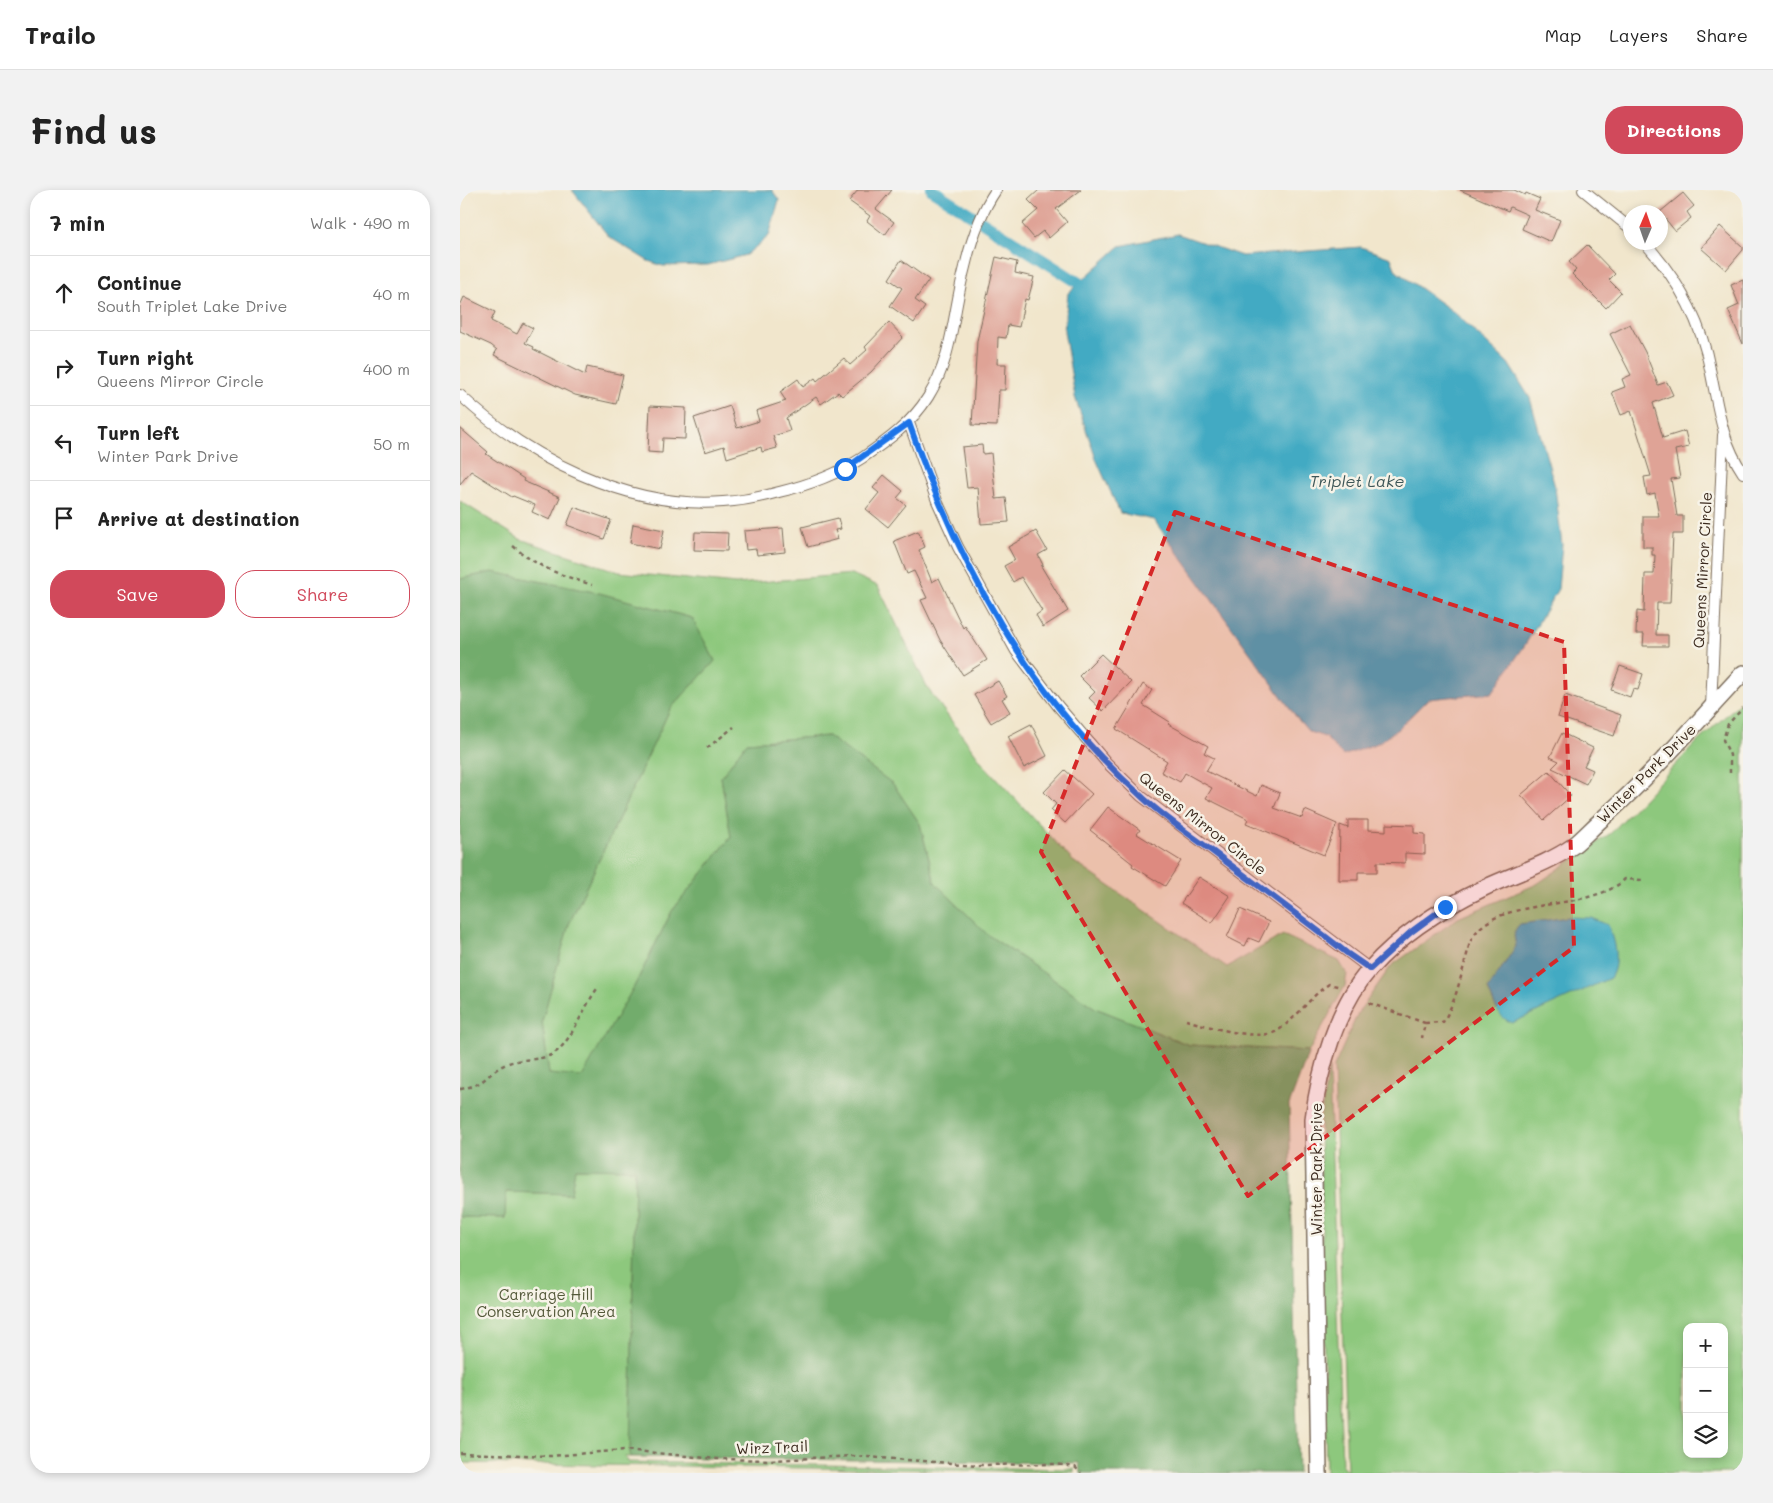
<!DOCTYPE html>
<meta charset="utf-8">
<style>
:root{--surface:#fff;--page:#f2f2f2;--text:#222;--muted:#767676;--line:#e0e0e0;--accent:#d1495b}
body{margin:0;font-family:Mali,sans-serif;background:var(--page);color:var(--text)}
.controls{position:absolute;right:15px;bottom:15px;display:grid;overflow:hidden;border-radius:10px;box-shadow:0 2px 8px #0003}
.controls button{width:45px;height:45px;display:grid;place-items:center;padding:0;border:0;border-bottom:1px solid var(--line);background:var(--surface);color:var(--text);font:25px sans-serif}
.compass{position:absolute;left:1163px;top:15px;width:45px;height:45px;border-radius:50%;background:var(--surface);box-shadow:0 2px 8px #0003;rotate:2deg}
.stop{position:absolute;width:15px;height:15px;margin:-11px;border:4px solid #1a73e8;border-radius:50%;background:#fff}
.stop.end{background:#1a73e8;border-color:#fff;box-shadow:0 1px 5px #0008}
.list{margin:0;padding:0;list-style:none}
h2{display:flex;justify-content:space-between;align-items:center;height:65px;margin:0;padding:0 20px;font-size:21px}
h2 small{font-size:16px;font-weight:400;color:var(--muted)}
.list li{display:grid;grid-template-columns:32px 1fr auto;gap:15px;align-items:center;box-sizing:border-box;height:75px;padding:0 20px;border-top:1px solid var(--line)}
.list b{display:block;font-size:19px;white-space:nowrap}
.list p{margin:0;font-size:16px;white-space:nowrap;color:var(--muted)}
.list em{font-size:16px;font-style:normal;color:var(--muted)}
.actions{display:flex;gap:10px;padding:15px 20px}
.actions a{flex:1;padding:11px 0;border:1px solid var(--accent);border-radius:20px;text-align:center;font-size:18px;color:var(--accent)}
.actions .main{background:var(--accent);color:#fff}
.icon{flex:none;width:28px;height:28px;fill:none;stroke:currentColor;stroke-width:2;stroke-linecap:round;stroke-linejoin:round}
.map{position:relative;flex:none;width:1283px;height:1283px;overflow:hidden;border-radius:20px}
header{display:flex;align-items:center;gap:30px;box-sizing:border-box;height:70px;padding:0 25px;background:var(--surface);border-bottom:1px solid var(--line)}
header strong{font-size:24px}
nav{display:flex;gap:28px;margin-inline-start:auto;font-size:18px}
.intro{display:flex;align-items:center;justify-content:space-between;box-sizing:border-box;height:120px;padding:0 30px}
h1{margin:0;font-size:35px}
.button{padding:12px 22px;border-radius:20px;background:var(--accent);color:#fff;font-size:18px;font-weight:700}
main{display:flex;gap:30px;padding:0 30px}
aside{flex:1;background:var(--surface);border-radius:20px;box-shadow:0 2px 8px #0003}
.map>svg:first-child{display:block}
.green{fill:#8dc87d;stroke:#64794e;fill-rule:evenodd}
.forest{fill:#72ac6c;stroke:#566b45}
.water{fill:#43aac3;stroke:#3f6a70}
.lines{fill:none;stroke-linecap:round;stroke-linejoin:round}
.canal{stroke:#43aac3;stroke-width:12}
.building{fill:#dfa396}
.street-casing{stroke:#7b6c5b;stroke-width:12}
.secondary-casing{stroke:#7b6c5b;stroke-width:18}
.path{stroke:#7b6c5b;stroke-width:2.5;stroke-dasharray:4 4;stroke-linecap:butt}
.street{stroke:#fff;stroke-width:10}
.secondary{stroke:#fff;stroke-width:15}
.route{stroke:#1a73e8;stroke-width:6}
.marked{fill:#d62828;fill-opacity:0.2;stroke:#d62828;stroke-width:4;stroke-dasharray:10 6;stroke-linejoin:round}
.labels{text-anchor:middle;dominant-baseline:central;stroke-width:5;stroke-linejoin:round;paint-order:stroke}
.street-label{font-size:15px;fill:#3b2a1e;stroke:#f7f3e8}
.park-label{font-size:15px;fill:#54593a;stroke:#f7f3e8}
.water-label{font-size:16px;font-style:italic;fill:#3e5758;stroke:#f7f3e8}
</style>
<header>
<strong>Trailo</strong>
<nav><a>Map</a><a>Layers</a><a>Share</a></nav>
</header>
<div class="intro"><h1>Find us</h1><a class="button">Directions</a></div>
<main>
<aside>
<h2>7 min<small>Walk · 490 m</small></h2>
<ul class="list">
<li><svg class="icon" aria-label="ahead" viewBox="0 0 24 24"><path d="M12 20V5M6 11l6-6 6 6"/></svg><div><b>Continue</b><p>South Triplet Lake Drive</p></div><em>40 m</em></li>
<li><svg class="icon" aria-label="right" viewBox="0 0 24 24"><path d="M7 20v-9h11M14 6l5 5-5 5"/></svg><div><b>Turn right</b><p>Queens Mirror Circle</p></div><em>400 m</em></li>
<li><svg class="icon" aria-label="left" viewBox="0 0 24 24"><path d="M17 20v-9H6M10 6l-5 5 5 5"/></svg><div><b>Turn left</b><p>Winter Park Drive</p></div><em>50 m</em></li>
<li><svg class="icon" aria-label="arrive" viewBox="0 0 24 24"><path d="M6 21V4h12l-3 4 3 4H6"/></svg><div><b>Arrive at destination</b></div></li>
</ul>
<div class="actions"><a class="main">Save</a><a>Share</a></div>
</aside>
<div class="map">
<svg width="1283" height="1283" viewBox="0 0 1283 1283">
<rect width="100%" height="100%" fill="#f7f3e8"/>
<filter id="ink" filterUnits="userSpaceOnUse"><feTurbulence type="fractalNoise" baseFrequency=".02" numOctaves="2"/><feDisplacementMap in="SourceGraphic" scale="10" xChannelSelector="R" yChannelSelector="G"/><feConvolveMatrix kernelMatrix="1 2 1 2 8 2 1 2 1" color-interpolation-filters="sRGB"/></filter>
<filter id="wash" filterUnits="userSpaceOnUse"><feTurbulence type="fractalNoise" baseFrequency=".0096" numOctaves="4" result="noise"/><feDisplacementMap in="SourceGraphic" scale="20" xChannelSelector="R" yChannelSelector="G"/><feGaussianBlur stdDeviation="1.12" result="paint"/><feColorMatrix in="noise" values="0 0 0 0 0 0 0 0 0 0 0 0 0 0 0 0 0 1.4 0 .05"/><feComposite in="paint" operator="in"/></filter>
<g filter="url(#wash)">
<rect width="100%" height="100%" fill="#f1e6cc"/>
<!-- green -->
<path class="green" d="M0,311l60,38 99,33 117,12 116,-10 26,12 50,103 56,76 89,96 154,106 56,-32 56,26 8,13 -2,12 -36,65 -120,-6 -94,-37 -107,-73 -53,-52 -15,-59 -27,-40 -65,-48 -81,6 -26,35 10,60 -59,74 -37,74 -53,93 -33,-4 -7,-53 27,-97 101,-215 45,-48 -23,-43 -93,-25 -107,-21 -32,7z
M1283,510v773h-417l-6,-354 9,-52 13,398 5,6 -13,-404 24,-54 33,-47 67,-48 79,-34 74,-51 87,-92zM1227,1137h37v127h-37z
M115,978l60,1 -5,288h-5l2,5 447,7v3l-614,-9v-246l45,1v-26l65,2z"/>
<!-- forest -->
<path class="forest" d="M32,382l107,21 93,25 23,43 -45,48 -101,215 -27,97 7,53 33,3 53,-92 37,-74 59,-74 -10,-60 26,-35 81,-6 65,48 27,40 15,59 53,52 107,73 94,37 120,6 -20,54 9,368h-218l-1,-10 -449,-6 5,-288 -60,-1 -4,26 -65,-2 -1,26 -45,-1v-638z"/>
<!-- water -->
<path class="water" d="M112,0h200l7,10 -10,36 -23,19 -38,10 -45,1 -15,-5 -39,-24z
M718,44l64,22 119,-9 30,11 5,13 59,42 53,50 22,35 25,89 7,58 -4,44 -33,56 -33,48 -64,6 -30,30 -20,14 -35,13 -18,-19 -16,-5 -12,-14 -143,-198 -34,-7 -24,-54 -21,-62 -11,-66 4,-38 52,-47z
M1108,727l23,1 17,7c6,16 12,38 2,53l-98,45c-15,-6 -18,-20 -24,-34l28,-43c-2,-10 -4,-14 4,-22z"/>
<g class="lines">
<!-- canal -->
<path class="canal" d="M472,0l147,93"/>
</g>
<g id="blocks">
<!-- building -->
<path class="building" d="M398,0h34l-16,19 18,13 -9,13 -18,-14 3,-5 -21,-15z
M579,0h42l-25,19 11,13 -18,16 -6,-7 -9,7 -12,-14 16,-14 -10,-10z
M1000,0h54l11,5 1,-2 14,6 -5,11 25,10 -9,22 -29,-13 6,-14 -18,-8 -2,4z
M1223,3l11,13 -7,6 4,6 -16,13 -15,-19z
M1260,36l23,21v3l-17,20 -25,-22z
M1127,55l28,29 -6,6 12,12 -15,16 -34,-34 4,-4 -7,-8z
M536,67l21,5 -2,11 19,4 -6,23 -3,-1 -6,28 -11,-2 -2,13 -8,-1 -1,27h9l-1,26h-6l-2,36 -25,-1 5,-84z
M441,70l28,20 -14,20 10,7 -11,16 -24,-17 12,-18 -13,-9z
M1283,90v64l-15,-34 11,-5 -8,-20z
M4,107l31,15 -4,9 26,13 6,-11 10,5 -8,15 9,4 -1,2 52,26 2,-8 36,8 -7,29 -41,-9 -81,-40 3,-5 -6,-5 -31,-14v-25z
M429,132l14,15 -32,35 -29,24 -4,-4 -17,12 -5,-7 -30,21 4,13 -17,5 4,12 -15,4 -1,-5 -34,11 -3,-12 -19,6 -11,-34 36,-12 7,22 22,-7 -3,-10 30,-10 -6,-9 18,-13 5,8 12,-9 2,3 27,-23 6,7 17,-15 -2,-3z
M1170,134l15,28 13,33 9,-3 6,13 -20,8 10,35 22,-7 4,16 -14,3 5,28 -9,1 6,37h6v18h-10l-3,69h-13l-1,32h12v11h-25l1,-12h-8l1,-23 7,1 1,-38h9l1,-19h-3v-8h-9v-31h16l-4,-23 -8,2 -3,-18 7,-1 -20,-65 -10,4 -9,-23 13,-5 -3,-8 9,-4 -21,-41z
M190,216l36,2 -1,31 -22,-1 -1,15 -14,-1z
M0,238l28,24 -2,2 38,25 -1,2 37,16 -10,23 -18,-8 3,-7 -22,-9 -1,1 -41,-26 -11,13z
M522,255l1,9 8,-1 5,46 10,-1 3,24 -28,2 -3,-37 -11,1 -5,-41z
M424,285l19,16 -6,7 9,7 -18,22 -22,-18 13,-16 -6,-5z
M114,317l37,13 -7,19 -37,-14z
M378,328l3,11 -6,1 3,9 -30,8 -6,-20z
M173,334l31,6 -4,19 -30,-6z
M323,338l2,24 -28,3 -1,-6 -10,1 -2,-19z
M458,341l7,16 -6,3 13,32 7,-4 24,50 2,-2 22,34 -24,15 -23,-35 -19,-40 6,-2 -13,-27 -7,3 -13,-33z
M576,341l11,19 -9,5 5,10 -2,1 27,45 -25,16 -7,-12 6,-4 -21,-34 -8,5 -9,-16 11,-6 -7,-13z
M235,342l33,1 -1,18 -33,-1z
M641,464l30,28 -28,29 -14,-13 6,-6 -16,-16z
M1160,476l23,8 -5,16 -5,-1 -3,8 -19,-7z
M538,491l9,15 -5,3 8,13 -19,11 -17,-28z
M683,494l9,6 -9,15 27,17 -2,2 40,22 -4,7 10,5 -8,13 51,25 4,-11 19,8 -6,15 28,10 3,-8 32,14 -13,31 -78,-32 2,-4 -42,-21 6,-10 -27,-15 -5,9 -19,-10 6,-11 -51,-32z
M1105,505l56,20 -7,21 -56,-19z
M571,534l16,32 -23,12 -16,-32z
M1102,543l31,15 -9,18 9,4 -7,14 -34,-16 7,-7 -9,-4z
M605,580l27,24 -27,29 -14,-13 5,-6 -12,-12z
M1089,581l22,25 -27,24 -23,-25z
M648,617l32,23 -3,4 44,27 -16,25 -33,-20 1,-2 -43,-34z
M888,630h20v10l18,1v-7l28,1v8l11,1v20l-20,-1v10l-28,-1v10h-19v8h-19l1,-55 8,3z
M739,687l31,19 -18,27 -31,-20z
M780,719l29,13 -10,20 -10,-4 -4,8 -18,-9z"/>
</g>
</g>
<g filter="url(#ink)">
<use href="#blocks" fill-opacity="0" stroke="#7b6c5b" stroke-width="1"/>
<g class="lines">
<!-- street casing -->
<g class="street-casing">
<path id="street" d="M1123,0l47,38
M1184,52c34,37 57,78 66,127 8,37 11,71 33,104
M0,205c67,63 168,114 263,107 18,-1 38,-5 56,-10 30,-7 57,-17 83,-34 25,-17 50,-35 66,-61 25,-40 25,-86 37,-130 6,-26 16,-55 31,-77
M449,233l28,78 21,46 58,104 42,55 48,56 35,34 229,173
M1251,517l12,-272"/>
</g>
<!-- secondary casing -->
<g class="secondary-casing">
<path id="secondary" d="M859,1283l-6,-354c6,-49 24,-113 57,-150 31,-35 72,-61 114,-81 29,-14 62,-23 89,-42 10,-8 19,-18 28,-26 51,-45 95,-97 142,-147"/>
</g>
<!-- path -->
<path class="path" d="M53,356c27,23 46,28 79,39
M247,558l27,-21
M1270,583v-18l-7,-15 5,-16 15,-16
M909,813l56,20 -3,15
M726,830c21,6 72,22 91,11 5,-3 11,-8 15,-12 13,-12 22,-25 37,-35l12,3
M965,833l18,-1c12,-19 17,-42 23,-64 2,-6 3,-16 7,-21 24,-42 118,-24 152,-58l18,1
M0,899c27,-4 26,-16 46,-25 14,-6 32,-3 45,-9 19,-9 33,-49 46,-66
M0,1263l91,3 74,-6 92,9 55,1 81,-4 124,9 79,-1 19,3 6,6"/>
<!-- street -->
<use href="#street" class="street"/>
<!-- secondary -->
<use href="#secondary" class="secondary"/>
</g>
</g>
<g class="lines" filter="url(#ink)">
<!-- route -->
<path class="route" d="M385,279l64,-46c49,141 119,271 231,372 22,21 48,38 72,56 45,34 91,68 136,103l22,15 41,-37 34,-25"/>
</g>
<!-- marked area -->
<path class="marked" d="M715,322l389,130 10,305 -326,249 -207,-344z"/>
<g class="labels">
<!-- street labels -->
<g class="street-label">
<text transform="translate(1242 380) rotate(-87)">Queens Mirror Circle</text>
<text transform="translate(1186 583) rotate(-45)">Winter Park Drive</text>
<text transform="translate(743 633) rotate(38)">Queens Mirror Circle</text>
<text transform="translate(856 979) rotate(-90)">Winter Park Drive</text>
<text transform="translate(312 1257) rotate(-2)">Wirz Trail</text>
</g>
<!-- park labels -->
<g class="park-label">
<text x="86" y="1104">Carriage Hill<tspan x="86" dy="17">Conservation Area</tspan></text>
</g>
<!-- water labels -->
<g class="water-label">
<text x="897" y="290">Triplet Lake</text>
</g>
</g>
</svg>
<div class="controls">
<button>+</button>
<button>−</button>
<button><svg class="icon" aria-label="layers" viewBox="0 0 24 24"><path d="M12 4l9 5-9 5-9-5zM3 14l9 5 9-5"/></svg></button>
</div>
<svg class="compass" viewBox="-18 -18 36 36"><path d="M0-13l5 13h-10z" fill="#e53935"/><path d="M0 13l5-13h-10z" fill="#767676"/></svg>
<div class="stop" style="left:385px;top:279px"></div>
<div class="stop end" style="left:985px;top:717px"></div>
</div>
</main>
